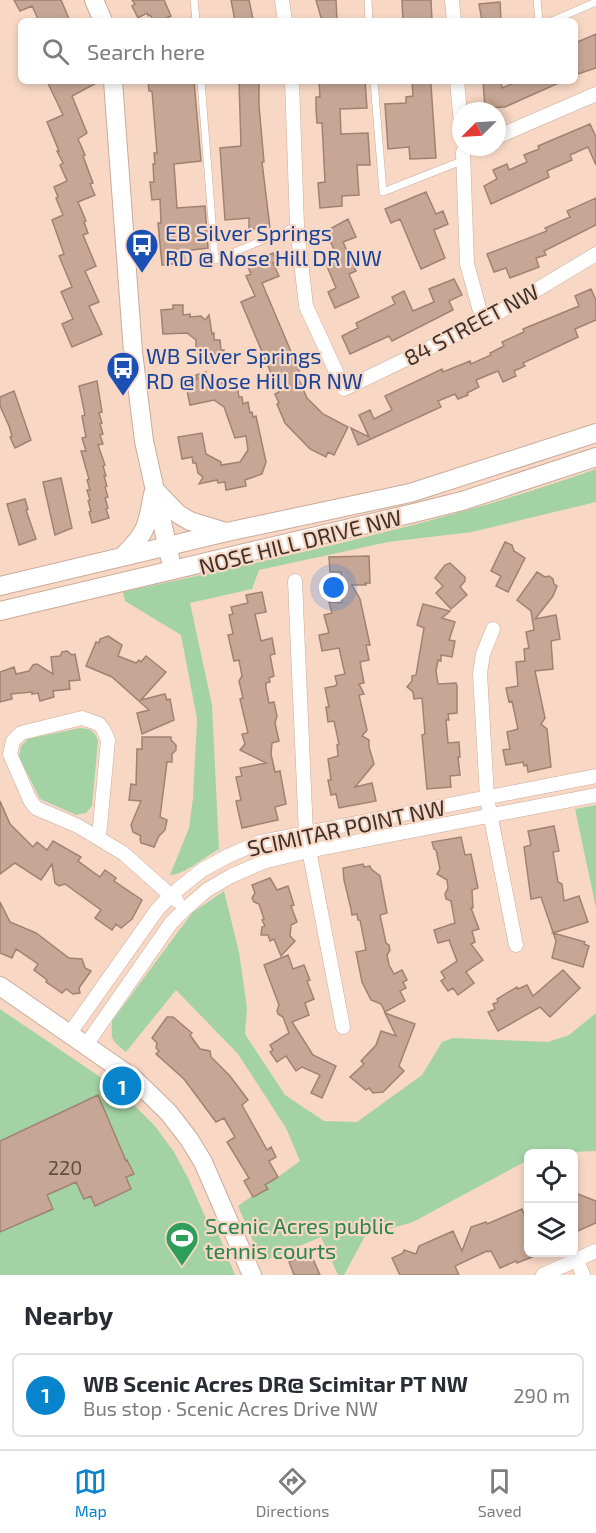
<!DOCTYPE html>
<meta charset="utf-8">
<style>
:root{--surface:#fff;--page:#f7f7f7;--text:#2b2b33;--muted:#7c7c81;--line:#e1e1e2;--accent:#0784cc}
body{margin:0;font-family:"Exo 2",sans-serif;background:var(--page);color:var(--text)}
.controls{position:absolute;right:18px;bottom:18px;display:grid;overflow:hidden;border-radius:9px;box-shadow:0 3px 9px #0003}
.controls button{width:54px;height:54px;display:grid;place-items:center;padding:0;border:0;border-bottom:2px solid var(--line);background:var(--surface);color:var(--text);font:30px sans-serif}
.compass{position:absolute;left:452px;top:102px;width:54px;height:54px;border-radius:50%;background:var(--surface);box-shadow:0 3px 9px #0003;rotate:246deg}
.you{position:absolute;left:334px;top:588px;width:21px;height:21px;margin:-15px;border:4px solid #fff;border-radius:50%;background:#1a73e8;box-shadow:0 0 0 9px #1a73e833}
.badge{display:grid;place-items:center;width:39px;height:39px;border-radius:50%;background:var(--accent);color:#fff;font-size:20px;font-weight:700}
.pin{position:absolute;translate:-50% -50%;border:3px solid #fff;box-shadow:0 2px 6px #0006}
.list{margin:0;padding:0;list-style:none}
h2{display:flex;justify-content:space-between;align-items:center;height:78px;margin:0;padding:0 24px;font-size:26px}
h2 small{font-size:20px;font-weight:400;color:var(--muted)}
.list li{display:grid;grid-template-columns:39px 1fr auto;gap:18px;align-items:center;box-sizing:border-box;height:84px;margin:0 12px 12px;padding:0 12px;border:2px solid var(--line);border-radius:9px}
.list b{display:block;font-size:22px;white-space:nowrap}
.list p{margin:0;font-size:20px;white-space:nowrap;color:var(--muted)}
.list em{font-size:20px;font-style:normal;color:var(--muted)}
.icon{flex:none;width:33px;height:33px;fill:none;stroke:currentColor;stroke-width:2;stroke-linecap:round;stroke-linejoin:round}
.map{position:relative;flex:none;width:596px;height:1275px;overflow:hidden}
.search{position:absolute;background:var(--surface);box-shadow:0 3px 9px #0003;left:18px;right:18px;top:18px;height:66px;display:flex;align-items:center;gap:15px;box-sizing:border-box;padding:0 21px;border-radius:9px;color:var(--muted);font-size:22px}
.sheet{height:174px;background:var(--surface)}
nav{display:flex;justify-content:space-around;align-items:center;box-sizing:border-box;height:84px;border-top:2px solid var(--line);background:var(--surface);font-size:16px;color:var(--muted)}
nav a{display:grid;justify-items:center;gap:3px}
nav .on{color:var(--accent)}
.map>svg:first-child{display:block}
.green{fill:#a3d3a4}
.building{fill:#c6a795;stroke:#a08271;stroke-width:1.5}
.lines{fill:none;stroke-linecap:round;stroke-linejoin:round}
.lane-casing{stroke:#caab99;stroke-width:8}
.street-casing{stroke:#caab99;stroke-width:15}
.secondary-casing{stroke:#caab99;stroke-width:20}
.lane{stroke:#fff;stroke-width:7}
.street{stroke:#fff;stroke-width:14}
.secondary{stroke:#fff;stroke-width:18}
.labels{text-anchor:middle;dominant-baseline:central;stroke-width:4.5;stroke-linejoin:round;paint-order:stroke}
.number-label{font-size:20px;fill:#604e45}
.transit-label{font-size:22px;fill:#164399;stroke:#f8d8c5;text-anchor:start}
.street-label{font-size:22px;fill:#3e312a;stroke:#f8d8c5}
.leisure-label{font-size:22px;fill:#27864d;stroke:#f8d8c5;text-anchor:start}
</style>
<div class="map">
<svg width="596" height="1275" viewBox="0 0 596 1275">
<rect width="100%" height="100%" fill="#f8d8c5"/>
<!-- green -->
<path class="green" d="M596,469v33l-124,30 -84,10 -129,28 -7,19 -62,14 22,102 7,144c-13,7 -35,26 -49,26l19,-47 4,-30 4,-79 -16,-84 -56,-34 -2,-9c159,-35 319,-68 473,-123z
M80,728c9,0 15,3 18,13l-6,65 -6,7 -10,2 -36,-16 -21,-42 2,-11 7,-7z
M596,805v103l-21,-99z
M224,891l15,61 8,56 -2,26 40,61 39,26 33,1 65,-47 20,-33 11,-4 95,4 21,-7 27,-22v138l-68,3v6l-115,62 -48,14 -21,39h-6l-17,-38 -59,25 -24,-56 62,-45 -14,-33 -48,-74 -62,-64 -50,62c-15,-12 -15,-12 -14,-31l80,-108z
M0,1009l118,80 37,37 19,26 14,26 20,45 10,10 17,42h-235z"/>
<!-- building -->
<path class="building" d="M14,0h47l9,21h-31l-7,-15 -12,5z
M132,0h32l7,16 -11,5h-6l-4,-6 -2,1 -1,-3 -9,5 -6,-12 3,-2z
M231,0h18l4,19 -18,2z
M316,0h20l1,20 -15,1z
M402,0h29l1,21h-29z
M500,2l1,19h-19l-3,-17z
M596,34v34l-21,7v-32z
M47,81h53l-28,15 15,37 -9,6 7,16 -2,1 10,27 -3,1 5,11 -17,7 8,19 -2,1 4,11 -5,2 13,31 -11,5 14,31 -10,4 13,28 -30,13 -10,-23 11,-5 -12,-27 11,-5 -13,-31 5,-2 -12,-34 11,-5 -7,-17 2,-1 -4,-10 13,-6 -7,-16 3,-2 -6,-12h2l-12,-29 16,-7z
M148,81h46l7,80 -27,3 3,44 28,-2 3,42 -24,3 1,12 -23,2 -4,-42h3l-1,-24 -8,1 -2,-18h4l-1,-18h2l-1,-11h3l-5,-62h-3z
M239,81h20v25l5,56h-2l8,66 -21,1v-11l-24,2 -5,-72 21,-2z
M319,81h46l2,27 -27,1 1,25 27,-1 2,32h-13l2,30 -17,1v10l-22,2 -2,-25 7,-1 -3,-59h-5l-1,-14v-12h4z
M412,81h17l2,4 5,73 -26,1 -1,-12 -21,2 -3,-45 21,-1v-6l7,-1z
M483,81h18l1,7 16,-7h45l-58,26 -20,1z
M590,124l6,13v28l-8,-18 -18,8 2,5 -25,11 2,6 -58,27 -7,-18 13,-7 -4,-9 14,-6 2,6 18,-8 -3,-7 15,-6 -1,-3z
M426,192l10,22 7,-3 5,13 -14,6 11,28 -24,11 -21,-50 -9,4 -6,-14z
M596,198v27l-52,26 2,4 -10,3 3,9 -29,11 -4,-10 -12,4 -7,-18 60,-23 -2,-3 25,-11 -3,-6z
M348,219l8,18 -13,5 13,29 -7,3 10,23 -24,11 -7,-16 8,-4 -10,-24 12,-5 -12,-28z
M273,253l4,9 -4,1 6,13 -17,7 38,90 -3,2 10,23 16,16 25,13 -14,28 -6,-3 -2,5 -16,-8 -25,-26 -8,-19 2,-1 -4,-9 4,-2 -38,-90 14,-6 -9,-20 5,-2 -4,-9z
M454,279l8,16 -13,6 4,9 -61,31 -3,-5 -39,18 -8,-18 16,-8 -2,-5 39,-19 -3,-7 12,-6 9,20 21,-9 -5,-13z
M591,289l5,11v20l-21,9 3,8 -55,26 2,3 -11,5 2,5 -13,6 -5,-11 -22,9 3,7 -12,6 1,2 -10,4 -3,-5 -17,7 3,6 -83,38 -7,-17 18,9 -10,-22 11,-5 4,9 18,-9 -7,-14 57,-27 1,3 27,-11 1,3 20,-9 -1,-2 14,-7 -2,-4 22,-10 -1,-3 56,-23 -4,-10z
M173,305h10v10l7,-1v3l11,-1 4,4 4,-5 3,19 2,-1v7h6l1,10h3l1,11 -24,2 -1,-11h-4v-12l-9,-7 -24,1 -2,-24 12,-1z
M206,372l2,11 7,-1v2l10,-2 5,3 6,-6 3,18h3l1,7 5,-2 2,11 2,-1 1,5 3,-1 10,46 -4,12 -17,6 1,6 -20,4 -1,-8 -7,1 -1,-3 -18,4 4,-7 -5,-4 -2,-10h-3l-1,-6 -10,2 -4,-22 24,-4 4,21 15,8v3l19,-3 8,-12 -2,-14 -11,2 -11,-31 -10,-7 -24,5 -5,-24 12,-2 -1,-4z
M97,381l5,31 -3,1 3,10 -2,1 3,10 -3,1 3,9 -5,1 7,20 -2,1 3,10h-2l3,10 -2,1 3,10 -3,1 3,10 -2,1 3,9 -17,5 -3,-11 2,-1 -3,-10 2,-1 -3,-10h3l-3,-10 2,-1 -8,-28h5l-4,-13 4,-1 -4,-21 3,-1 -6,-29z
M14,391l17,49 -16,8 -5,-11 2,-1 -3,-10 -9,-20v-9z
M61,478l11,50 -17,7 -12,-53z
M25,499l3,10 -2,1 10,29 -17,6 -12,-41z
M505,542l7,3 2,6 11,7 -17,34 -12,-6 5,-10 -10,-5z
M369,556l1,27h-5l1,2h-14l8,14 10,46h-4l3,15 -9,2 4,21 -5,1 5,10 -5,1 8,35 -5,6 7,4v7l5,17 -19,23 17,-4 4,18 -37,7 -3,-14 -5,1 -3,-15h3l-3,-21 10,-3 -1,-11 2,-1 -5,-23 -6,1 -2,-15h3l-4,-19 10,-2 2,-2 -2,-8 10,-2 -6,-26 -17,3 -3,-16 10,-2 -5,-18 8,-2 -3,-11 13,1 -1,-31h-11l-1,-15z
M450,563l15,14v4l-5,6 7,8 -16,14 -15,-16 7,-7 -8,-8 10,-13z
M537,572l8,5 4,-1 4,3 1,5 3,2 -4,10 -18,23 21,-4 4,24 -9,2 2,28 -18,2 10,47 -4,6 6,5 4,38 -23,5 -1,-7 -3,1 -1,-4 -17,3 -3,-15 7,-1 -3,-17 11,-3 -6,-28 -3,1 -3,-14 12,-2 -2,-24 9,-1 -1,-12 5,-1 -3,-16 8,-2 -3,-19 -14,-11z
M262,592l4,20 -11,2 6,27 11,-3 3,16 -5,1 4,21 -5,2 1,4 -4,1v5l3,15 5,-1 3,14 -2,7 4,18 -7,2 -1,11 4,18 5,-1 6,33 -11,3 3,13 -36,8 -6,-27 5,-1 -5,-23 6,-1 -2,-8 26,-5 -26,-13 5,-6 -3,-10 6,-1 -8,-34 3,-1 -4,-17 3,-5 -3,-16 -5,1 -6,-26 5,-1 -4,-19 4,-1 -2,-7 17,-4 -2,-8z
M423,604l27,7 -8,7 13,4 -6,18 6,1 -3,16 -11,-2v6l-3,-1 -2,11 2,13 18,-1 1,3v27l-9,1 1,6h-3l2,23 11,-1 1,15h-2l2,18 -10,1 1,11 -24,2 -5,-54 3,-1 -3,-36 -8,1 -1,-7 -6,-5 5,-6v-5l4,-1 8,-47 -7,-3z
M108,636l14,9 -4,11 18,7 3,-3 2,2 5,-6 20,16 -25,28 24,-6 2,6 3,-1 4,21 -32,14 -5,-21 12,-3 -37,-33 -26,-11 10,-24 3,1 1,-4z
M67,651l5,4 3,-1 5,26 -11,1 1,8 -17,2 1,6 -14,4 -2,-8 -6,1v-2l-21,2 1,5 -12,3v-30l14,-5 2,7 13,-3 4,-6 4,-1 16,10 -2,-17 9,-1 2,-4z
M142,737h29v3l5,5v5l-4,4v8h-5l-7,55 7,3 -2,10 -6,6 -5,11 -13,-4 -1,-4 1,-3 -8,-4 -2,-7 10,-24 -12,-1 2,-16 5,1 1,-36h5z
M0,801l10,23 23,23 4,-5 10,8 6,-9 28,16 -3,4 22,16 5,-7 11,8 -2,3 28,19 -10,19 -11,9 -5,-4 -4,6 -17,-12 6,-8 -36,-26 -6,2 -4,-3 -3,-19 -11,16 -26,-17 -15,11z
M554,826l5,25 -6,1 5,30 4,2 2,17 15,-5 9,26 -35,11 32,9 -1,2 5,2 -6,21 -31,-9 4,-17 -15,-44 -10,2 -7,-52 7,-2 -3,-14z
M461,837l4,18 6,-1 7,34 -6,2 1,18h-2l8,21 -7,2 3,11 -4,2 12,16 -17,12 8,11 -16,12 -5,-7 -5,3 -7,-10 4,-3 -4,-6 16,-11 -8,-21 -11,3 -4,-13 21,-7 -4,-22 -5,-2 -1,-5 3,-6 -1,-8 -10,-6 3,-5 -4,-19 -2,-1 -2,-7z
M363,864l1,3 6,-1 1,3 9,7 7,37 -7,2 6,28 3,2 1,5 -3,5 2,10 5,9 8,-4 5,10 -4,2 3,6 -6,3 5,10 -20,11 -4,-8 -10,-4 -9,-18 -6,-30 10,-2 -6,-30h-2l-1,-6 -5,1 -1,-6 -7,-29 -1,-12z
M270,878l7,12 11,-4 6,19 -3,1 6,16 -6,3 -1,11 5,5 -14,15 -7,-17 -4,2 -2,-6h-7l1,-8 3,-1 -3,-6 2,-1 -5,-15 -5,-2 -2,-4 3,-5 -3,-8z
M0,902l10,20 26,11 33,25 13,1 3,9 6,3 -12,17 1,5 -7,1 -7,-5 -4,4 -16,-11 1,-2 -13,-10 4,-6 -22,-15 -4,9 -12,-5z
M288,955l5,14 11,-4 6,15 -3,1 7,18 -9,4 4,12 -17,7 21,33 23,11 -14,32 -11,-5 9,-18 -18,-8 -6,4 -10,-15 -9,6 -7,-10 3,-2 -3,-5 19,-12 -6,-16 -5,-3 -1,-3 2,-6 -15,-40z
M563,970l17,18 -30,29 -10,-10 -42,24 -10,-19 7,-3 -2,-5 5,-2 -1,-3 20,-12 1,2 9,-4 6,11z
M385,1013l30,11 -16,42 5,5 -21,21 -10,1 -4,-5 -3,2 -16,-13 14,-13 -3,-3 15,-16 5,-14 15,5z
M167,1017h6l19,16 -2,2 10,14 10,2 1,6 19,19 18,24 -6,5 25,45 4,-3 5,10 -7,4 9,16 -13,8 3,4 -15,8 -9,-16 5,-3 -22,-36 8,-5 -11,-19 -8,4 -32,-43 -28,-25 3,-3 -3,-3 1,-5 -5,-5z
M98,1095l28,66 1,-1 7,14 -8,3 5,12 -36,17 -4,-10 -7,3 -8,-17 -29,13 6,14 -53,23v-91z
M573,1192l23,9v22l-23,10z
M522,1209l6,15v14l-4,2 8,17 -15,6 -1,-2 -16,7 -9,-17 -3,1 -1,-1 -32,15 4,9h-59l-8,-17 11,-5 1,-3 12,4 3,-8 34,-15 9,20 9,-24 15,-5 1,2z
M310,1252l10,23h-26l-5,-13z"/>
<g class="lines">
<!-- lane casing -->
<g class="lane-casing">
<path id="lane" d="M194,0l2,21
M368,0l1,21
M537,0l2,21
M552,21l44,-19
M201,81l14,179 82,-34
M374,81l9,111 81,-32"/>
</g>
<!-- street casing -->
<g class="street-casing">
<path id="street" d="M282,0l3,21
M452,0l2,21
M292,81l5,145 9,80 38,83 139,-67 113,-68
M457,81l4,43
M497,137l99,-43
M463,152l4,112 16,58
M295,581l11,253 37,193
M493,629l-10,25 -3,19 7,125 29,147
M99,837l9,-97 -5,-11 -4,-5 -17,-6 -61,15 -8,8 -3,13 20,46 6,8 42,18 45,27 54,48
M70,1033l87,-123 14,-15 31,-25 26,-14 32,-14 336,-66
M86,1045l85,-122 14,-14 22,-19 24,-14 32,-14 45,-11 288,-56
M577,1260l6,15
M543,1275l53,-24"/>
</g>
<!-- secondary casing -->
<g class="secondary-casing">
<path id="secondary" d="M94,0l9,21
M113,81l20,271 11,89 26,117
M156,491l22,23 12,7 36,11
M123,556c24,-24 24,-29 30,-62
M0,586l227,-54 183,-39 186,-60
M0,611l418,-99 44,-11 134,-44
M0,986l133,92 35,34 21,27 14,23 49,113"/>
</g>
<!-- lane -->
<use href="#lane" class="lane"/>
<!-- street -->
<use href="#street" class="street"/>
<!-- secondary -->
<use href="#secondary" class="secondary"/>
</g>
<!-- icons -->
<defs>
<g id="bus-pin" transform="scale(1.725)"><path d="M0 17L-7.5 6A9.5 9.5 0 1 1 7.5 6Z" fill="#1a4fb4" stroke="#f8d8c5"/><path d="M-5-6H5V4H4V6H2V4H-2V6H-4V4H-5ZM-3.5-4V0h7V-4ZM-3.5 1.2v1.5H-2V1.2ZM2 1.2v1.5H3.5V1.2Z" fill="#fff"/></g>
<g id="stadium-pin" transform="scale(1.725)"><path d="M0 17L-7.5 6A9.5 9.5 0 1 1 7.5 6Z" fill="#2e9e5b" stroke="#f8d8c5"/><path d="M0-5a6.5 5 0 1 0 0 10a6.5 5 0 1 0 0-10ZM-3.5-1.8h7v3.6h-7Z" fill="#fff"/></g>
</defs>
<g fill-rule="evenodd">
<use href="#bus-pin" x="142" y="245"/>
<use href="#bus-pin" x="123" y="368"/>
<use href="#stadium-pin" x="182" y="1238"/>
</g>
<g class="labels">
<!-- number labels -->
<g class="number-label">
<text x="65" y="1167">220</text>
</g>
<!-- transit labels -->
<g class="transit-label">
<text x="165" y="232">EB Silver Springs<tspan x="165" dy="25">RD @ Nose Hill DR NW</tspan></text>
<text x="146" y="355">WB Silver Springs<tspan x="146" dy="25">RD @ Nose Hill DR NW</tspan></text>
</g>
<!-- street labels -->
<g class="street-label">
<text transform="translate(471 324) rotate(-28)">84 STREET NW</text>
<text transform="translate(300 541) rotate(-14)">NOSE HILL DRIVE NW</text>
<text transform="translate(346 827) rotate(-12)">SCIMITAR POINT NW</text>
</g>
<!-- leisure labels -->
<g class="leisure-label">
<text x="205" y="1225">Scenic Acres public<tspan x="205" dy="25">tennis courts</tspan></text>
</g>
</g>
</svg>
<div class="controls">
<button><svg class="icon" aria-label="locate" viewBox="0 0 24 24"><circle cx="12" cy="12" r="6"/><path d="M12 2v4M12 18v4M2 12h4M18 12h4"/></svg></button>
<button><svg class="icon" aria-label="layers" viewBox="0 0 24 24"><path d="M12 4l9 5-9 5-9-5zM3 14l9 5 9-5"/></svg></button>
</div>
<svg class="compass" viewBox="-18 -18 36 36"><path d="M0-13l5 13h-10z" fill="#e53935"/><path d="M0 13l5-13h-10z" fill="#7c7c81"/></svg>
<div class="you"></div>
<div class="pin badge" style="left:122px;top:1086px">1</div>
<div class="search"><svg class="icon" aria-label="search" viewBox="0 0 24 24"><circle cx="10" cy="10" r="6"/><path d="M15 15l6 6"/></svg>Search here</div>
</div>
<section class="sheet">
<h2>Nearby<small></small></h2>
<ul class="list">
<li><span class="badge">1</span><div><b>WB Scenic Acres DR@ Scimitar PT NW</b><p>Bus stop · Scenic Acres Drive NW</p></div><em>290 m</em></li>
</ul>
</section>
<nav>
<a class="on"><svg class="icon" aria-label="map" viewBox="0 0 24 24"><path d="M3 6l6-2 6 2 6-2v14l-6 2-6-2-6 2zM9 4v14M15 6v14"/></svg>Map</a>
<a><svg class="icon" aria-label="directions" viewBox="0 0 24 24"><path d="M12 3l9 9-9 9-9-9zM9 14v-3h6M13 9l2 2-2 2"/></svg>Directions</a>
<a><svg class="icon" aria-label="saved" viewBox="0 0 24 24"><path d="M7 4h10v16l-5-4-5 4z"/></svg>Saved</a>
</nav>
